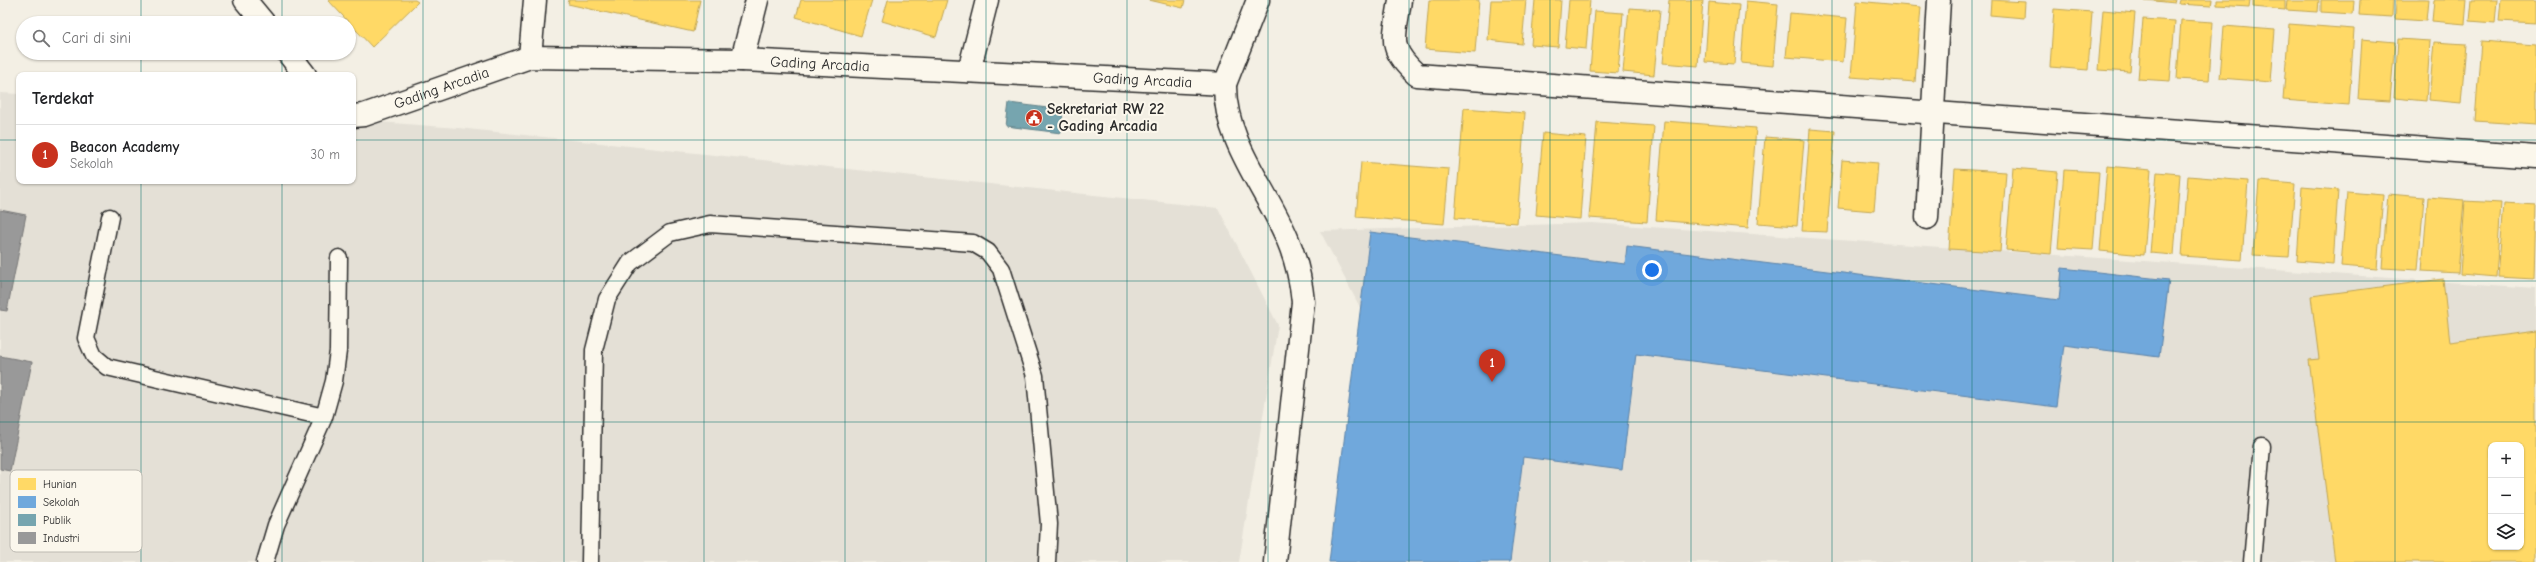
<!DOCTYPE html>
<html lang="id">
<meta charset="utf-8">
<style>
:root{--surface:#fff;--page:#f2f2f2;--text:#202124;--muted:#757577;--line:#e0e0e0;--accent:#c8321e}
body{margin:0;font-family:"Comic Neue",sans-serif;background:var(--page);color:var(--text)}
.controls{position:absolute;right:12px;bottom:12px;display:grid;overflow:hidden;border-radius:8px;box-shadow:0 1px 3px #0004}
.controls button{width:36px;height:36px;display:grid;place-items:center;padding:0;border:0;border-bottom:1px solid var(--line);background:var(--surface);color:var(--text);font:20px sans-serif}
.you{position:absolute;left:1652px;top:270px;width:14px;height:14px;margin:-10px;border:3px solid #fff;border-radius:50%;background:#1a73e8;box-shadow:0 0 0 6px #1a73e833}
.badge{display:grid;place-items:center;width:26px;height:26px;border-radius:50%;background:var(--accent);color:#fff;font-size:13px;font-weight:700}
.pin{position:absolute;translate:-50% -33px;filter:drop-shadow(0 1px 2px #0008)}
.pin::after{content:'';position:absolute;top:21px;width:14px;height:12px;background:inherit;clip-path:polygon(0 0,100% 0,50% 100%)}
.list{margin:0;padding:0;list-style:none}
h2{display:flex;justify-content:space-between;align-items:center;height:52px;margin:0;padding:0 16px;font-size:17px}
h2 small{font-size:13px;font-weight:400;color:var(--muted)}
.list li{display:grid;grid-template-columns:26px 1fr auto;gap:12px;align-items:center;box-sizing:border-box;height:60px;padding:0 16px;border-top:1px solid var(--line)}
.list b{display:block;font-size:15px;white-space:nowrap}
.list p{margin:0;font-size:13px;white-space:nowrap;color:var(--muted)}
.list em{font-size:13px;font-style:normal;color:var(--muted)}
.icon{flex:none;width:22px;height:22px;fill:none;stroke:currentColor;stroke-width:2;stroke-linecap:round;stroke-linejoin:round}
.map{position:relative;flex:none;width:2536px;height:562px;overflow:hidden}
.search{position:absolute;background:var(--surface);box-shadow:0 1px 3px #0004;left:16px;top:16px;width:340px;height:44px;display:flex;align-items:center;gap:10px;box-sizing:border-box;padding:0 14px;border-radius:22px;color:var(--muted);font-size:15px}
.panel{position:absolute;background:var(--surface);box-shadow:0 1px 3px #0004;left:16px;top:72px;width:340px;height:112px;border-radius:8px}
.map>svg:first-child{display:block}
.built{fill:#e4e0d6;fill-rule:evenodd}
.homes{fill:#ffd966;stroke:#bfa554;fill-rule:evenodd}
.schools{fill:#6fa8dc;stroke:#5b82a7}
.public{fill:#76a5af;stroke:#608087}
.industry{fill:#999;stroke:#787878}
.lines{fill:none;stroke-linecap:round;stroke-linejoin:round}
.lane-casing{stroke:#2b2b2b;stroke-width:19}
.street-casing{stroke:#2b2b2b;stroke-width:25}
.lane{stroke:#fbf7ec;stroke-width:16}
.street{stroke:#fbf7ec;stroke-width:22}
.grid{fill:none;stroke:#0f766e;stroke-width:1;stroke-opacity:0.55}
.labels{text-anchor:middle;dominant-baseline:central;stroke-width:4;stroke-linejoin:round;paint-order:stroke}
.street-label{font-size:15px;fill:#2b2b2b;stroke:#fbf7ec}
.poi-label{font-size:15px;font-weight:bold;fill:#2b2b2b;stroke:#fbf7ec;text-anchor:start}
.key{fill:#fbf7ec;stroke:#bdbab2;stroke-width:1}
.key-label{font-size:11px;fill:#2b2b2b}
</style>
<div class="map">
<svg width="2536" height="562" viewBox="0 0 2536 562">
<rect width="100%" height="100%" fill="#f3efe4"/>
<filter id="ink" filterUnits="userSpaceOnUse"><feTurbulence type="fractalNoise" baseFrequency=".025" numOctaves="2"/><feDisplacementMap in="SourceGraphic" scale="8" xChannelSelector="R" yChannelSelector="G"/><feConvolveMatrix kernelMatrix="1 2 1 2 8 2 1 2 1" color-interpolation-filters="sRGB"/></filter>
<g filter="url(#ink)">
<!-- built -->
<path class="built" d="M0,93l19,1v87h334v-61l105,8 760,80 60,117 -39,237h-1239z
M1592,223l944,65v274h-1195l34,-226 -55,-105zM2491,445h30v102h-30z"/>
<!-- homes -->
<path class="homes" d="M328,0h87l3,2 -46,45z
M569,0h131l-7,32 -125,-28z
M801,0h71l-11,36 -65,-19z
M888,0h59l-11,37 -54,-16z
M1149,0h36l-2,8z
M1429,0h50l-4,53 -50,-4z
M1491,0h35l-4,44 -34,-4z
M1535,0h26l-3,47 -27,-2z
M1569,0h21l-4,49 -21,-2z
M1669,0h34l-5,66 -35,-3z
M1991,0l34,2 -1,16 -34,-3z
M2145,0h31l-1,3z
M2180,0h32l-1,6 -32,-2z
M2217,0h33l-1,7 -32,-2z
M2253,0h32v10l-32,-3z
M2287,0h32l-1,12 -32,-2z
M2321,0h33l-1,14 -32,-2z
M2360,0h33l-1,17 -33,-2z
M2396,0h32l-2,21 -31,-2z
M2434,0h33l-2,24 -33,-3z
M2472,0h25l-2,23 -25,-2z
M2501,0h35v23l-37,-2z
M1746,1l32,3 -5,62 -32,-3z
M1857,1l64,6 -6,75 -64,-5z
M1709,2l30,3 -5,59 -29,-2z
M1629,8l31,2 -6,65 -31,-3z
M2054,9l38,3 -4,58 -38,-3z
M2103,10l32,3 -5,59 -32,-2z
M1595,11l28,2 -5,60 -28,-2z
M1790,13l57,5 -4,44 -57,-5z
M2143,19l32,2 -5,60 -32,-2z
M2181,20l32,2 -4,59 -32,-2z
M2289,24l65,5 -5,76 -66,-5z
M2224,26l51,4 -4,52 -51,-4z
M2362,39l33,3 -5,59 -32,-2z
M2398,39l32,2 -4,60 -32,-3z
M2481,41l55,4v80l-61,-4z
M2434,42l32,2 -5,59 -32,-3z
M1464,108l61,5 -8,110 -62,-5z
M1664,121l92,7 -8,100 -92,-8z
M1597,122l57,4 -7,96 -58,-4z
M1810,129l25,2 -8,101 -25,-1z
M1543,133l43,4 -6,82 -44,-4z
M1765,137l39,3 -7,86 -39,-3z
M1842,160l36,3 -4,48 -36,-3z
M1361,162l88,7 -5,55 -88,-7z
M2107,166l44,4 -7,85 -44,-4z
M2013,168l45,4 -7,82 -45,-4z
M1955,169l51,3 -6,80 -51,-3z
M2064,170l35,2 -6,78 -35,-2z
M2157,172l23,2 -6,81 -24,-2z
M2188,176l60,5 -6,79 -60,-4z
M2259,181l36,3 -6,73 -36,-2z
M2302,187l36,3 -5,74 -36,-3z
M2347,192l36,3 -6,74 -36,-3z
M2388,194l36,3 -6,73 -36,-2z
M2428,197l36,3 -6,73 -36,-2z
M2465,201l36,2 -5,74 -36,-3z
M2504,203l32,2 -2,74 -36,-2z
M2443,279l7,63 86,-11v231h-201l-26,-202 10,-1 -8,-63zM2491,445h30v102h-30z"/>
<!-- schools -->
<path class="schools" d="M1370,232l255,32 2,-18 432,54 3,-32 107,12 -10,77 -95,-12 -8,62 -420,-53 -14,116 -99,-13 -13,105h-181z"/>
<!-- public -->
<path class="public" d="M1009,103l54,7 -2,23 -55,-7z"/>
<!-- industry -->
<path class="industry" d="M0,210l26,5 -19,96 -7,-1z
M0,356l32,6 -22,109 -10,-2z"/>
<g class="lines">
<!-- lane casing -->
<g class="lane-casing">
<path id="lane" d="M110,217l-24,121 8,18 13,11 217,50
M265,562l11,-37 48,-108 10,-36 4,-30 1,-93
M590,562l4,-212 13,-51 23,-36 40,-30 40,-9 263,19 15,9 13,17 34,107 14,148 -2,38
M2252,562l10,-116"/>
</g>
<!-- street casing -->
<g class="street-casing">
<g id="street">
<path d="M245,0l19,23"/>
<path d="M1258,0l-33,84c-1,57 41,104 62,154 9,21 14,42 16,64l-28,260"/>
<path d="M1400,0c-5,38 -14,47 17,75l1119,82"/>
<path d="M288,53l17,22"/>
<path d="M530,57l5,-57"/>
<path d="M742,60l15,-60"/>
<path d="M969,71l18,-71"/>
<path id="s1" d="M353,116l11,-1 166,-58 212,3 483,24"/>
<path d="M1927,218l12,-218"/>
</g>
</g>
<!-- lane -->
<use href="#lane" class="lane"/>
<!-- street -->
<use href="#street" class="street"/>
</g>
</g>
<!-- grid -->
<path class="grid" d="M141,0v23M282,0v23M423,0v562M564,0v562M704,0v562M845,0v562M986,0v562M1127,0v562M1268,0v562M1409,0v562M1550,0v562M1691,0v562M1832,0v562M1972,0v562M2113,0v562M2254,0v562M2395,0v562M141,53v22M282,53v22M0,140h19M353,140h2183M141,181v381M282,181v381M0,281h2536M0,422h2536"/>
<!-- icons -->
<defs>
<g id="civic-disc" transform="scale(0.9)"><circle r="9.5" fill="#c8321e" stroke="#fbf7ec"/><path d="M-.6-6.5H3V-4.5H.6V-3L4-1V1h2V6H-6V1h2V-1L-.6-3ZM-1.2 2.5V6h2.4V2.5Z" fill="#fff"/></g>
</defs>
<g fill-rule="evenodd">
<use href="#civic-disc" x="1034" y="118"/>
</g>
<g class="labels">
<!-- street labels -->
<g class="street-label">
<text stroke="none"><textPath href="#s1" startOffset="477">Gading Arcadia</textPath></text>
<text stroke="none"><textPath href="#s1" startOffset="800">Gading Arcadia</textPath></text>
<text stroke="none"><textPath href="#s1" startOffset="93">Gading Arcadia</textPath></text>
</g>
<!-- poi labels -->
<g class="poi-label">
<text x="1047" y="109">Sekretariat RW 22<tspan x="1047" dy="17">- Gading Arcadia</tspan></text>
</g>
</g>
<!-- legend -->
<rect x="10" y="470" width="132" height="82" rx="6" class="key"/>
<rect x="18" y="478" width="18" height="12" fill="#ffd966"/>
<rect x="18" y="496" width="18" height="12" fill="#6fa8dc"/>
<rect x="18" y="514" width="18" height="12" fill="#76a5af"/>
<rect x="18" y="532" width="18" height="12" fill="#999"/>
<g class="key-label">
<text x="43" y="488">Hunian</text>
<text x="43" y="506">Sekolah</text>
<text x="43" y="524">Publik</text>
<text x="43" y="542">Industri</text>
</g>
</svg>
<div class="controls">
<button>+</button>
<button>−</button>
<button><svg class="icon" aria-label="layers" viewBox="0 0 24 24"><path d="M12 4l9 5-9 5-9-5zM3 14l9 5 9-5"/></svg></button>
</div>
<div class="you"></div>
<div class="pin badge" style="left:1492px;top:382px">1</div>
<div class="search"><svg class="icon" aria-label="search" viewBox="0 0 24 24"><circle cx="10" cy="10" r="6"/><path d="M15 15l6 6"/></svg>Cari di sini</div>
<section class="panel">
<h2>Terdekat<small></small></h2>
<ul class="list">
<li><span class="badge">1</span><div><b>Beacon Academy</b><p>Sekolah</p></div><em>30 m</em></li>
</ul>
</section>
</div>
